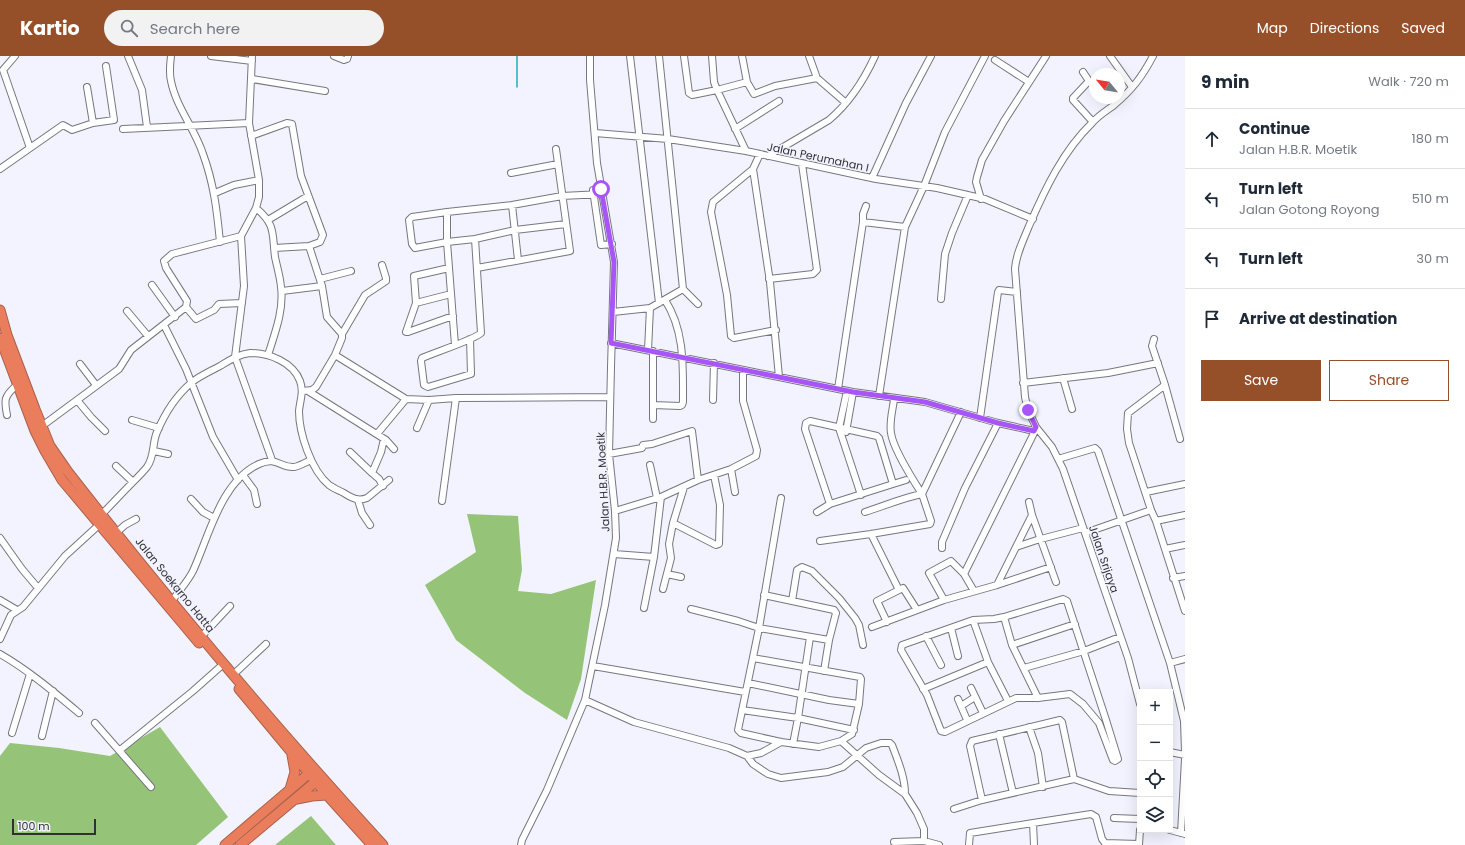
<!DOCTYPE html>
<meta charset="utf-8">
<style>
:root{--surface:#fff;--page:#f2f2f3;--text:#1f2937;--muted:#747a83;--line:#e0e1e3;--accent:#965029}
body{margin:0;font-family:Poppins,sans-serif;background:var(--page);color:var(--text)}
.controls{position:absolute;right:12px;bottom:12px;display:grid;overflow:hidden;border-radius:0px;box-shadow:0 4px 16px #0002}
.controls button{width:36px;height:36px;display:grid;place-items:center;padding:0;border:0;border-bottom:1px solid var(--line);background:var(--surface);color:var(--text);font:20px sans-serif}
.compass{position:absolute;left:1089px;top:12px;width:36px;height:36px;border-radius:50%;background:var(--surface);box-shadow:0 4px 16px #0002;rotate:300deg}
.scale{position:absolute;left:12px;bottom:10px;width:84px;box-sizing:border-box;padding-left:4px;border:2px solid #303035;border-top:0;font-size:11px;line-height:14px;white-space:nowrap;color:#303035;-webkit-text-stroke:3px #f2f3fe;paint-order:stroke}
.stop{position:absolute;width:12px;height:12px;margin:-9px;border:3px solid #a855f7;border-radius:50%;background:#fff}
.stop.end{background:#a855f7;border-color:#fff;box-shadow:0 1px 4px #0008}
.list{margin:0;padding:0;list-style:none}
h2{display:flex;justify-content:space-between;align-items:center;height:52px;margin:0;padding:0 16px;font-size:17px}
h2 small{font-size:13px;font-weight:400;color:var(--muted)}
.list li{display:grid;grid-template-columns:26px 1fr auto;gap:12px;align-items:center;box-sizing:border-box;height:60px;padding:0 16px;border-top:1px solid var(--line)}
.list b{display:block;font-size:15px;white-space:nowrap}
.list p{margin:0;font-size:13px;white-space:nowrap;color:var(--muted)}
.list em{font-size:13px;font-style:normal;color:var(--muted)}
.actions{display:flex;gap:8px;padding:12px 16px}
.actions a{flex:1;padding:9px 0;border:1px solid var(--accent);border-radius:0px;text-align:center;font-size:14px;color:var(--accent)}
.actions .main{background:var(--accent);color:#fff}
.icon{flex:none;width:22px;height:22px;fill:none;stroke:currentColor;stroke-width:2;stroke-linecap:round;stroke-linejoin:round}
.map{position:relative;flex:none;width:1185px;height:789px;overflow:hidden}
header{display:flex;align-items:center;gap:24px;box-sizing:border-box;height:56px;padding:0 20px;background:var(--accent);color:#fff}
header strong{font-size:19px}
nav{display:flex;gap:22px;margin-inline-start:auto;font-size:14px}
.search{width:280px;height:36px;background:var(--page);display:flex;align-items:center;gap:10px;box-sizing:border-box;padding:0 14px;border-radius:22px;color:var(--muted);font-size:15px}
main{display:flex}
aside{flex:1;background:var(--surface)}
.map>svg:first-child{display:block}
.forest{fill:#95c478}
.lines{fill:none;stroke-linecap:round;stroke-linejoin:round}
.stream{stroke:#18b0b5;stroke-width:1.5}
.minor-casing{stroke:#767781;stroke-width:8}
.highway-casing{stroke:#a8624e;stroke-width:11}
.minor{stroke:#fff;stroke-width:6}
.highway{stroke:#e97d5c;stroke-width:9}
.route{stroke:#a855f7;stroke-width:5}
.labels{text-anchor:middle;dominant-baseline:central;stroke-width:3;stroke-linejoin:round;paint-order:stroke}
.street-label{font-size:11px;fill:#303035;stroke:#f2f3fe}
</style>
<header>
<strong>Kartio</strong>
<div class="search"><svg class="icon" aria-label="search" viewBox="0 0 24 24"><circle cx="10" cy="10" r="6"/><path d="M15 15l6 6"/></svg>Search here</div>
<nav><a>Map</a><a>Directions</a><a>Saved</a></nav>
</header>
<main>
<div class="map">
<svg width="1185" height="789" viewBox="0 0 1185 789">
<rect width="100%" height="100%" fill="#f2f3fe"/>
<!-- forest -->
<path class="forest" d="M467,458l51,2 4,54 -4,21 33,3 45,-14 -15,99 -14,41 -42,-27 -69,-53 -31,-55 51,-33z
M160,671l68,90 -32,28h-196v-89l10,-13 49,5 51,8z
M311,760l25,29h-61z"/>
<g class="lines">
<!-- stream -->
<path class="stream" d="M517,0v31"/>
<!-- minor casing -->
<g class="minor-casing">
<path id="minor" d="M15,0l-12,14 27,78
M128,0l14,34 5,37
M171,0c-1,8 -2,17 0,25 5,26 24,48 32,73 11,30 14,57 17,88
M211,0l41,5
M252,0l-3,67 10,57v17l-3,11 -15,28 3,50 -9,71 37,103
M334,0l10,4 3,-1 1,-3
M630,0l29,247
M684,0l5,37 3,2 25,-5 29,61
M712,0l2,26 3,8 30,-8
M742,0l5,26 7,12 21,-8 42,-8
M809,0l8,22 29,25
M1110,0l22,31
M995,4l34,22
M1083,16l6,9 -16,17v2l20,22
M252,23l73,12
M87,31l6,36
M123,73l126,-6
M735,73l44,-28
M595,77l73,6 78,12 130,28 61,9 48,11 48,20
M251,80l36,-13 5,1 9,52 22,59 -3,7 -11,4 -35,2
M760,98l-7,15 -40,33 -2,10 16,83 4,41 3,2 42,-8
M768,100l61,-36c20,-17 35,-40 46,-64
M0,113l63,-44 9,5 21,-7 21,-3 -8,-54
M753,113l17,113 9,95
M511,117l47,-9
M872,122l34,-75 25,-47
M593,134l8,55 11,-1
M215,137l19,-8 25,-5
M981,143l-5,-17 1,-5 5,-17 22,-39 42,-65
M512,149l6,55
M256,152c20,17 16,25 19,49 2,10 5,19 6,30 3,23 -6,46 -13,68
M447,156v30l8,103
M268,164l40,-24
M863,166v-8l3,-8
M566,168l-51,6 -40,9 -28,3 -32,6 -3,-4 -3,-24 3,-3 35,-5 65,-7 50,-9 40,-2
M449,212l-35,8 2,27 -10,29h2l45,-16
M477,212l93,-17 -14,-102
M320,223l31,-8
M769,223l44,-5 4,-4 -15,-106
M152,229l23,32
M683,233l15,15
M282,235l40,-5 -13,-40
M941,243l4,-45 7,-21 16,-38
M416,247l35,-9
M186,251l10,12 18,-9 5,-6 23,-1
M127,255l21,25
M613,256l37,-4 33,-19 -24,-233
M164,269l22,44 27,68 25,43
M342,278l23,-39 21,-14v-3l-4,-13
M470,283l1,35 -43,13 -4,-2 -3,-24 1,-3c11,-5 54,-19 59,-25l-6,-94
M1154,283l-2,7 13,39 -37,28 -1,16 2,14 22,67 5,11 29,90
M611,287l242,49 72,10 73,21 36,8
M648,294l2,-42
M335,299l71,44 23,1 27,-2 -14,103
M80,308l16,21
M1063,322l9,31
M1023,327l85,-10 50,-10
M1165,329l15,54
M838,333l25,-167 42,5
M303,335l9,-1 4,-3 19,-32 7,-17v-4l-15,-17 -5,-31
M308,335l78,49 8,9
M847,335l-8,37 22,67
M879,340l26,-169 19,-41 21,-54 40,-76
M456,342l154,-1
M77,344l14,17 14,14
M713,344l1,-37
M653,349l27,1 2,-1 1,-3c0,-35 2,-71 -18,-102
M7,359c-3,-15 -3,-19 10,-30
M980,362l18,-126 1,-2 18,2
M653,363v-68
M132,364l27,8
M42,370l77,-57 12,-19 55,-43 1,-6 -21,-33 -2,-7 8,-7 69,-18
M417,372l12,-28
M846,376l7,-40
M377,378l29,-35
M154,395l14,3
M350,396l22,21
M609,398l33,-6 1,-3 9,-1 40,-13 6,49
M1058,403l37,-11 3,3 72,212 14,58 1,31
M650,409l7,33
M116,410l17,16
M731,413l4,23
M243,419l11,15 3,14
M893,428l13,-4
M383,430l-4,-7 -7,-6 9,-21 3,-13
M1146,436l39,-8
M191,443l12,13 11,6
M358,444l4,13 8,12
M1029,446l3,13 24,67
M615,455l46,-14 37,-17 33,-11 25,-13 1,-6 -14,-49v-31
M817,456l13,-8 63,-20 -14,-46 -2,-2 -67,-15 -4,2 -1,6 25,75
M865,456c19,-6 37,-14 57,-18 -9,-14 -29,-46 -31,-61 -2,-11 2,-24 3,-34
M101,459c11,-11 21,-22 32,-33 5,-5 10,-10 14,-15 8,-11 5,-24 10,-35 8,-19 19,-36 34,-49 8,-7 20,-12 29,-17 10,-6 19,-12 30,-13 19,0 43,9 50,28 4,11 0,19 -1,30 0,22 12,59 30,74 4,3 9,5 13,7 9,5 15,10 25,6l22,-18
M1156,465l29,-6
M673,467l43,22 3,-1 1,-39 -6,-30
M116,477l9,-8 11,-6
M1085,477l66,-23
M871,478l28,56
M0,482l22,31 16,19
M820,485l51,-7 59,-10 1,-3 -9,-27 39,-82
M1016,491l21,-7 46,-12
M942,492v-6l23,-54 33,-65
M1165,493l20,-4
M614,498l40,3
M667,518l14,3
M964,518l72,-145
M1173,522l12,-2
M997,529l35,-70
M663,533l8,-31 -2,-14 4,-21 11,-36
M764,539l70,15 2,3 -7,27 -5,31
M1063,543l4,2 39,119 12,39 -3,2 -2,-1 -14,-37 -16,-19 -13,-10 -32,4h-22l-71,34 -4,-1 -14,-36 -26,-45 1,-5 71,-25 21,-1 10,-2z
M0,544l17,10
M944,544l-15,-27 22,-12 13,13 10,17
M172,545c7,-10 16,-20 21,-30 16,-35 28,-90 66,-107 18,-8 21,4 35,3 6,-1 12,-5 17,-7
M792,545l5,-31 5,-3 10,4 27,27 16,20 4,7 4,20
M644,552l10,-51 7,-60
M691,553l47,12 21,7 70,12
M1004,561l8,28 26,53
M973,564l15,42 20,39
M887,566l-10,-21 26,-13 14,22
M872,571l72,-27 53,-15 54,-18
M951,572l7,28
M926,580l15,29
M201,581l29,-31
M0,583l11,-24 12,-8 42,-51 35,-32
M1012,589l63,-21
M0,598c28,16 54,38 79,59
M753,602l107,19 1,2 -2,25 -7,30 -11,7 -22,6 -38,-5 -40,-9 -3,-3 21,-102 22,-130
M1170,607l15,-4
M593,610l152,26
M1024,612l60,-17 36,-14
M234,618l32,-30
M748,627l81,17 30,4
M971,632l12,25
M923,633l65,-27
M958,643l9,21
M585,644l49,22 95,26 18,8 6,8 15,10 13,4 47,-6 15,-5 23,-19 15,-5h9l2,2c6,16 13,32 13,49
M1140,648l-12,-46 -65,-189 -11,-22 -16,-20 -8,-17 -3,-13 -10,-128c1,-15 8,-28 14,-43 16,-37 34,-75 63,-103 6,-7 14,-12 21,-17 19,-16 29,-29 40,-50
M961,650l14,-9
M742,654l56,8 56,12
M95,667l56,64
M1029,671l9,26 5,34
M12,677l18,-59
M999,678l14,59
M42,680l11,-45
M841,685l38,34 26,19 12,19 7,16v12l-30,1
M793,688l5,-26 12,-81
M120,694l73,-59 27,-24
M1170,696l15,3
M747,700l14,-3 20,-11
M982,744l-12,-54 2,-5 88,-21 2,2 12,57
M954,753l28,-9 92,-21 35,12 31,2
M1114,762l26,1
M1170,774l15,4
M1181,777l4,-74
M924,785l15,4
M1105,787l34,1
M521,789l1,-5 25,-50 38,-90 20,-95 11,-67 -1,-27 -6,-57 2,-87 3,-105 -17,-99 -7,-83v-24
M969,789l1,-12 63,-10
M1034,789l-1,-22 58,-9 5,3 6,22 3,4
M1139,789l1,-15"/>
</g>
<!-- highway casing -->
<g class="highway-casing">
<path id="highway" d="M0,254l7,25 28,74 15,37 18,26c100,128 205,253 315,373
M0,282l35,93 10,20 17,29 137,163
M239,633l88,106 45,50
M290,733l5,-17 -3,-17
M297,743l15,-3 15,-1
M225,789l88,-75
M240,789l80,-67"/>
</g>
<!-- minor -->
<use href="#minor" class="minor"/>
<!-- highway -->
<use href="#highway" class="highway"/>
</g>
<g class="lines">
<!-- route -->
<path class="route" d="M601,133l13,73 -3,81 242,49 72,10 73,21 36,8 2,-4 -8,-17"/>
</g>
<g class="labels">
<!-- street labels -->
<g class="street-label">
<text transform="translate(818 101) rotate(12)">Jalan Perumahan I</text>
<text transform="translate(603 426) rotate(-93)">Jalan H.B.R. Moetik</text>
<text transform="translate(1104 503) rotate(71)">Jalan Srijaya</text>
<text transform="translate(175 529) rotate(51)">Jalan Soekarno Hatta</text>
</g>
</g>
</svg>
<div class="controls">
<button>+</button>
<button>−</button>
<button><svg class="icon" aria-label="locate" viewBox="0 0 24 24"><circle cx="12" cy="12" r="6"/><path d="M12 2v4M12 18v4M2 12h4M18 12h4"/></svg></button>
<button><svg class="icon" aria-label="layers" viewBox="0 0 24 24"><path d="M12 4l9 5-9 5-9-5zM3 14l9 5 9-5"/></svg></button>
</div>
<svg class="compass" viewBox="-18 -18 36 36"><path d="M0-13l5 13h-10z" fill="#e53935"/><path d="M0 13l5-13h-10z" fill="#747a83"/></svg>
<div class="scale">100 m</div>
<div class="stop" style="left:601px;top:133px"></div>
<div class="stop end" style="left:1028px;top:354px"></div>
</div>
<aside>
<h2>9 min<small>Walk · 720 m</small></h2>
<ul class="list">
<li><svg class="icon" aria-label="ahead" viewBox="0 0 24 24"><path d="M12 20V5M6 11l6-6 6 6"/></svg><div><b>Continue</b><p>Jalan H.B.R. Moetik</p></div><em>180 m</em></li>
<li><svg class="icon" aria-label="left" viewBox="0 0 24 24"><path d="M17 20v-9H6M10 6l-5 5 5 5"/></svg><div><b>Turn left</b><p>Jalan Gotong Royong</p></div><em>510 m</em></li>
<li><svg class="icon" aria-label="left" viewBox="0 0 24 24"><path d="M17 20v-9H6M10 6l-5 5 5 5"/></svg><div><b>Turn left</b></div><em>30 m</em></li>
<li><svg class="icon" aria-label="arrive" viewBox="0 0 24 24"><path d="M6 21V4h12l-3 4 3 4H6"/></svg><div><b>Arrive at destination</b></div></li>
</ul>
<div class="actions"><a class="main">Save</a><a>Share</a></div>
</aside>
</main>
